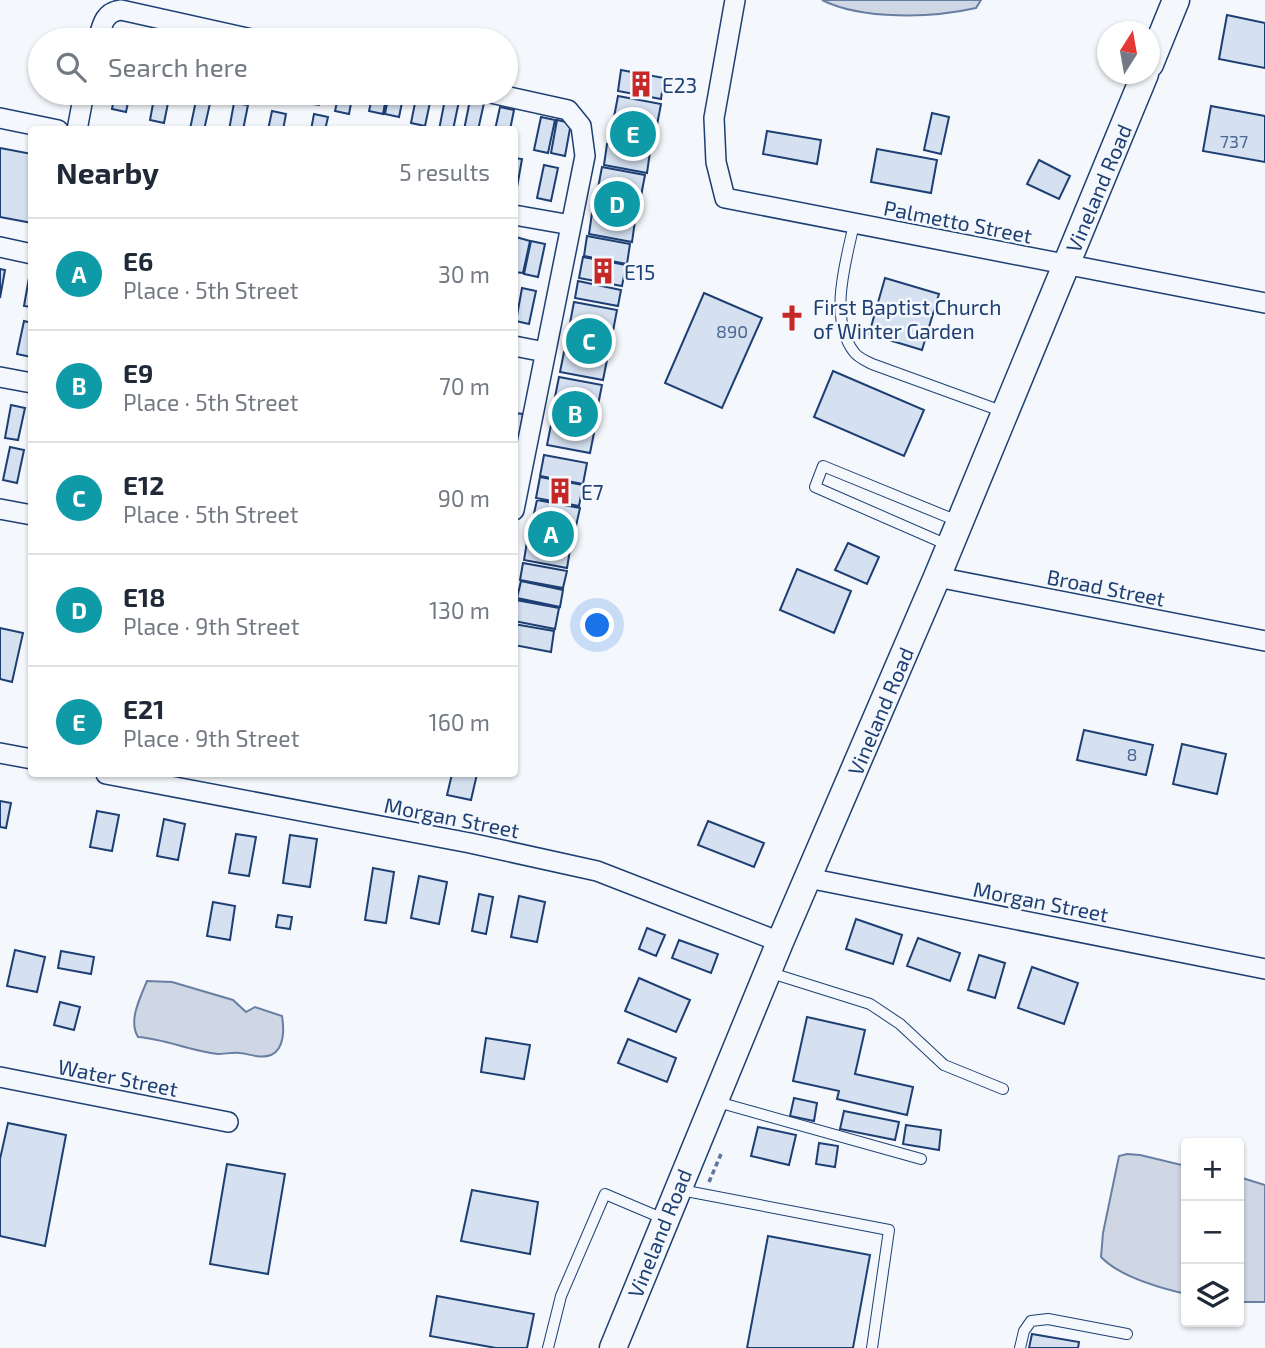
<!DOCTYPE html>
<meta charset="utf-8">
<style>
:root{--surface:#fff;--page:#f2f2f3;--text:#1f2937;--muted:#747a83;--line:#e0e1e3;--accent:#1a73e8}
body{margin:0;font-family:"Exo 2",sans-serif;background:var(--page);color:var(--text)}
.controls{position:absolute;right:21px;bottom:21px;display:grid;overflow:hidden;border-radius:7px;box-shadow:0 2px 5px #0004}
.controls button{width:63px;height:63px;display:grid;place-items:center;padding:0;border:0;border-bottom:2px solid var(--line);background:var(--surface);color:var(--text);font:35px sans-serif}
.compass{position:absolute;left:1097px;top:21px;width:63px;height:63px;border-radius:50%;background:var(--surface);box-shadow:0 2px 5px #0004;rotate:11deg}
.you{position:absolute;left:598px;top:626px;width:24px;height:24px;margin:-18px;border:5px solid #fff;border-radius:50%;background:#1a73e8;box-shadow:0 0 0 10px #1a73e833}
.badge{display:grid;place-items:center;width:46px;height:46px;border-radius:50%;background:var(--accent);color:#fff;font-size:23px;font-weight:700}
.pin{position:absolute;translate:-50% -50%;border:4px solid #fff;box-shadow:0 2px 7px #0006}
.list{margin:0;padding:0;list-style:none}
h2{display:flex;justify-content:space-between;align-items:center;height:91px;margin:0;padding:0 28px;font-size:30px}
h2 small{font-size:23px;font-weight:400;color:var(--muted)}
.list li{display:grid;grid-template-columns:46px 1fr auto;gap:21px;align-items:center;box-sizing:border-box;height:112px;padding:0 28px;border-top:2px solid var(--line)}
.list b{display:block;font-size:26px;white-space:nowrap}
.list p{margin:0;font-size:23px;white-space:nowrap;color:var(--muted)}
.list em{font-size:23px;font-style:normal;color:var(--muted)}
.icon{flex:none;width:38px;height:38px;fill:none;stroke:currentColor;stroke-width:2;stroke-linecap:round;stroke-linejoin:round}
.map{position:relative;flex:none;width:1265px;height:1348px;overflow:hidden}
.search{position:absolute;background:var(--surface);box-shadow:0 2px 5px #0004;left:28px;top:28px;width:490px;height:77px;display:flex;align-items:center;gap:18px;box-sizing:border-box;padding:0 24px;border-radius:38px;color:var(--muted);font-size:26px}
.panel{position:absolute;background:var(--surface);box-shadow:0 2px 5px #0004;left:28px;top:126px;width:490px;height:651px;border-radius:7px}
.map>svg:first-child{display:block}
.water{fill:#cfd7e4;stroke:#687fa3;stroke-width:2}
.building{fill:#d5e0f0;stroke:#1d3f73;stroke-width:2}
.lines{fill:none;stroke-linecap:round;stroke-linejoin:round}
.lane-casing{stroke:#1d3f73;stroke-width:12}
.street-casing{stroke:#1d3f73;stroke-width:22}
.secondary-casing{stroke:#1d3f73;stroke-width:29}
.path{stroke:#5e769c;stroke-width:3.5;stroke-dasharray:5 3.5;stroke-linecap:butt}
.lane{stroke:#f4f7fb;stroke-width:10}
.street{stroke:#f4f7fb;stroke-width:19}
.secondary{stroke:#f4f7fb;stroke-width:26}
.labels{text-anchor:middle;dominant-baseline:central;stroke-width:5;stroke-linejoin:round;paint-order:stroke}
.number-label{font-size:18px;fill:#4b6792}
.poi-label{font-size:21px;fill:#1d3f73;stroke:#f4f7fb;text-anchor:start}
.street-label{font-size:21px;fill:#1d3f73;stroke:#f4f7fb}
</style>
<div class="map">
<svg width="1265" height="1348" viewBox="0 0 1265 1348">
<rect width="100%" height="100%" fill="#f4f7fb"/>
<!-- water -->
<path class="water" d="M822,0h159l-5,8c-44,10 -114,12 -154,-8z
M147,981l25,1 61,18 13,12 9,-5 27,9c2,12 3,33 -11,39 -11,4 -21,-1 -31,-2 -7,-1 -15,1 -22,1 -27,-3 -53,-15 -80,-17 -10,-16 2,-39 9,-56z
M1127,1154l13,1 46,11v128c-26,-6 -66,-17 -85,-37l2,-24 16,-77z
M1239,1177l26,8v117h-26z"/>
<!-- building -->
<path class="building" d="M1227,15l38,8v45l-46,-9z
M128,30l14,3 -1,7h-15z
M621,70l43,8 -3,21 -43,-8z
M115,93h15l-4,19 -14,-3z
M155,93h15l-6,30 -14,-3z
M273,93h15l-1,5 -14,-3z
M307,93h15l-3,12 -14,-2z
M339,93h14l-4,21 -14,-3z
M373,93h14l-4,21 -14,-3z
M389,93h15l-5,24 -14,-3z
M417,93h15l-7,33 -14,-3z
M197,96l14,3 -7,31 -14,-1z
M618,96l43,8 -4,21 -43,-8z
M445,99l14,2 -6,29h-14z
M470,100l14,3 -6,27h-14z
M234,103l14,2 -5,25h-14z
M1211,106l54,10v46l-62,-11z
M500,107l14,3 -4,20h-15z
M272,111l14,3 -3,16h-15z
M932,113l17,4 -8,37 -17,-4z
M314,114l14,3 -3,13h-14z
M541,117l14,3 -7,33 -14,-3z
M557,120l14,3 -6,33 -14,-3z
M613,120l43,8 -3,21 -43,-8z
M767,131l54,9 -4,24 -54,-10z
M607,144l43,8 -3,21 -43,-8z
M0,148l32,6v69l-32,-6z
M877,149l60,11 -6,33 -60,-11z
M514,158l8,1 -6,34h-2z
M1039,160l31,16 -11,23 -32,-15z
M544,165l14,3 -7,33 -14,-3z
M602,167l43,8 -4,21 -43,-8z
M597,190l43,8 -3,21 -44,-8z
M592,213l43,8 -3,21 -43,-8z
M587,236l43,8 -3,20 -43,-8z
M516,237l14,4 -7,32 -9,-1z
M531,241l14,3 -7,33 -14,-3z
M583,257l43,8 -4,21 -43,-8z
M0,269l5,1 -5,28z
M30,272l2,1v34l-8,-1z
M885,278l54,16 -17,56 -53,-16z
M578,281l43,9 -3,16 -43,-8z
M522,288l14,3 -7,33 -13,-3z
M704,293l58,25 -40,90 -57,-25z
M574,302l43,8 -4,21 -43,-8z
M24,321l8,2 -1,34 -14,-3z
M569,326l44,8 -4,21 -43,-8z
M564,352l43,8 -4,20 -43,-8z
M833,371l91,39 -20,46 -90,-39z
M559,377l43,8 -4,20 -43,-8z
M555,399l43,8 -3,21 -43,-8z
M11,405l14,3 -7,32 -13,-2z
M514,413l9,1 -7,40 -2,-1z
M551,425l43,8 -4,20 -43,-8z
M10,447l14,3 -7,33 -14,-3z
M544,455l43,8 -4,21 -43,-8z
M540,477l43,8 -4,21 -43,-8z
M537,500l43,8 -4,18 -43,-8z
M531,519l43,8 -3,21 -44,-8z
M527,542l43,8 -3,18 -43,-8z
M848,543l31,14 -12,27 -32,-14z
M523,563l44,8 -4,17 -43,-8z
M797,569l54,22 -17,42 -54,-23z
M521,581l42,9 -3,17 -43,-9z
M516,600l43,8 -4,21 -41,-8z
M514,624l40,7 -3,21 -37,-7z
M0,628l23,5 -11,49 -12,-3z
M1084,730l69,15 -7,30 -69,-15z
M1182,744l44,10 -9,40 -44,-10z
M452,774h25l-6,26 -24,-5z
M0,801l11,2 -5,25 -6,-1z
M97,811l22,4 -7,36 -22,-4z
M164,819l21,5 -7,36 -21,-4z
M708,821l56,22 -10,24 -56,-22z
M236,834l20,3 -7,39 -20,-3z
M290,835l27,4 -7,48 -27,-4z
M373,868l21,4 -8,51 -21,-3z
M419,876l28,6 -8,42 -28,-6z
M479,894l14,3 -7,37 -14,-3z
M519,896l26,6 -8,40 -26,-5z
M213,902l22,4 -5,34 -23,-4z
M278,915l14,2 -2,12 -14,-2z
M856,919l46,16 -9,29 -47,-15z
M647,928l18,7 -9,21 -17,-7z
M918,938l42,15 -10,28 -43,-15z
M679,940l39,14 -7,19 -39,-15z
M15,950l30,7 -8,35 -30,-6z
M61,951l33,6 -3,17 -33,-6z
M979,955l26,8 -10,35 -27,-8z
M1032,967l46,16 -14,41 -46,-16z
M639,978l51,22 -14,32 -51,-21z
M60,1002l20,5 -6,23 -20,-5z
M807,1017l58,13 -10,44 58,13 -6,28 -70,-16 2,-8 -46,-10z
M486,1038l44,7 -6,34 -43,-7z
M628,1039l48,19 -9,24 -49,-19z
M794,1098l23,5 -3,18 -24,-5z
M844,1111l55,11 -4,18 -55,-11z
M8,1123l58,12 -21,111 -45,-10v-77z
M906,1125l35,5 -2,20 -36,-6z
M758,1127l38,8 -7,30 -38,-9z
M819,1143l19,3 -3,21 -19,-3z
M227,1164l58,10 -17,100 -58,-10z
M472,1190l66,12 -8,52 -69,-13z
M768,1236l102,19 -17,93h-106z
M437,1296l97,18 -7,34h-31l-66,-12z
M1032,1334l47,8 -1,6h-49z"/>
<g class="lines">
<!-- lane casing -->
<g class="lane-casing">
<path id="lane" d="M854,224c-8,37 -26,94 0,128 3,5 12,9 18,12l132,48
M950,546l-135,-59 8,-21 137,56
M768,972l102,32 30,20 44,41 59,24
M714,1101l207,58
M681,1190l208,40 -17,118
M548,1348l13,-52 44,-102 59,25
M1020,1348l4,-17 7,-10 17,-2 79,15"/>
</g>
<!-- street casing -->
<g class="street-casing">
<path id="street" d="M735,0l-21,118 2,44 9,36 540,105
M98,40c4,-15 6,-28 23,-30l135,30
M491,93l77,17 13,16 4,30 -71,354
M0,118l58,12
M77,130l7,-37
M514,215l57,10
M0,247l32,7
M514,346l31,6
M0,377l32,6
M0,509l32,6
M937,577l328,64
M0,753l32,6
M106,774l364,69 127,28 183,71
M808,878l457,91
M0,1077l228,45"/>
</g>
<!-- secondary casing -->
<g class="secondary-casing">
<path id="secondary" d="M1150,64l26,-64
M613,1348l167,-406 157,-365 208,-503"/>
</g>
<!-- path -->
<path class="path" d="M709,1182l12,-28"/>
<!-- lane -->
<use href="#lane" class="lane"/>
<!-- street -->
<use href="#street" class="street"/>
<!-- secondary -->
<use href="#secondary" class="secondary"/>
</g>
<!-- icons -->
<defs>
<g id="building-bare" transform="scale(2.1)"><path d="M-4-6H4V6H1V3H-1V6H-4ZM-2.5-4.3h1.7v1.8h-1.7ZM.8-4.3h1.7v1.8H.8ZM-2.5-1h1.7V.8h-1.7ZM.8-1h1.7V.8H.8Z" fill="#c62828" stroke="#f4f7fb" stroke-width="2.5" paint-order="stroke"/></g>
<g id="church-bare" transform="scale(2.1)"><path d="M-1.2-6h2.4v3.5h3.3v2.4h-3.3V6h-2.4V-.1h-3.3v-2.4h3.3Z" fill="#c62828" stroke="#f4f7fb" stroke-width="2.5" paint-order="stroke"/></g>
</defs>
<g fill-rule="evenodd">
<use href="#building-bare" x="641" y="84"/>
<use href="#building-bare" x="603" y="271"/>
<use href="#church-bare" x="792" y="318"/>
<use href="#building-bare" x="560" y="491"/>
</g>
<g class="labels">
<!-- number labels -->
<g class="number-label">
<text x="1234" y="141">737</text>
<text x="732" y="331">890</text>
<text x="1132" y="754">8</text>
</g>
<!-- poi labels -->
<g class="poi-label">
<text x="662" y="84">E23</text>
<text x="624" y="271">E15</text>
<text x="813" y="306">First Baptist Church<tspan x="813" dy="24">of Winter Garden</tspan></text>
<text x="581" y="491">E7</text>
</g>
<!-- street labels -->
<g class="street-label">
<text transform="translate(1098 188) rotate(-67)">Vineland Road</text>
<text transform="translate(958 221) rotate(11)">Palmetto Street</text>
<text transform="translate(1106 587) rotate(11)">Broad Street</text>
<text transform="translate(880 711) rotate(-67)">Vineland Road</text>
<text transform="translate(452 817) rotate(11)">Morgan Street</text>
<text transform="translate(1041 901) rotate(11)">Morgan Street</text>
<text transform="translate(118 1077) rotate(11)">Water Street</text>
<text transform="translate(659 1233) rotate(-68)">Vineland Road</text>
</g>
</g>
</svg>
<div class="controls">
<button>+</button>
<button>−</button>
<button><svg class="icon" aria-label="layers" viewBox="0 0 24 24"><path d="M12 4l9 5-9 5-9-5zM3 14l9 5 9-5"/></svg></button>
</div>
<svg class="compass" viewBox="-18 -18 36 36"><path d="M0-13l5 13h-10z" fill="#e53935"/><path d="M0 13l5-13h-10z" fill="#747a83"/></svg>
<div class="you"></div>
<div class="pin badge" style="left:551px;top:534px;background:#0f9aa8">A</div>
<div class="pin badge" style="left:575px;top:414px;background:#0f9aa8">B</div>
<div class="pin badge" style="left:589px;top:341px;background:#0f9aa8">C</div>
<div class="pin badge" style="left:617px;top:204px;background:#0f9aa8">D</div>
<div class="pin badge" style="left:633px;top:134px;background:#0f9aa8">E</div>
<div class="search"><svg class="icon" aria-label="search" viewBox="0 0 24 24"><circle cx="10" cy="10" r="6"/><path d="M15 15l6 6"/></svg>Search here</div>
<section class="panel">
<h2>Nearby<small>5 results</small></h2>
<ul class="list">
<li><span class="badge" style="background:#0f9aa8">A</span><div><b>E6</b><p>Place · 5th Street</p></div><em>30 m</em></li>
<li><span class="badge" style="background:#0f9aa8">B</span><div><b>E9</b><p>Place · 5th Street</p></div><em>70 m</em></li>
<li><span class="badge" style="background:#0f9aa8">C</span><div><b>E12</b><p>Place · 5th Street</p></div><em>90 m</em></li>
<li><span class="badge" style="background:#0f9aa8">D</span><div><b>E18</b><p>Place · 9th Street</p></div><em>130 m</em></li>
<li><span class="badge" style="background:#0f9aa8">E</span><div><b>E21</b><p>Place · 9th Street</p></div><em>160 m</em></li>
</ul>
</section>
</div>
